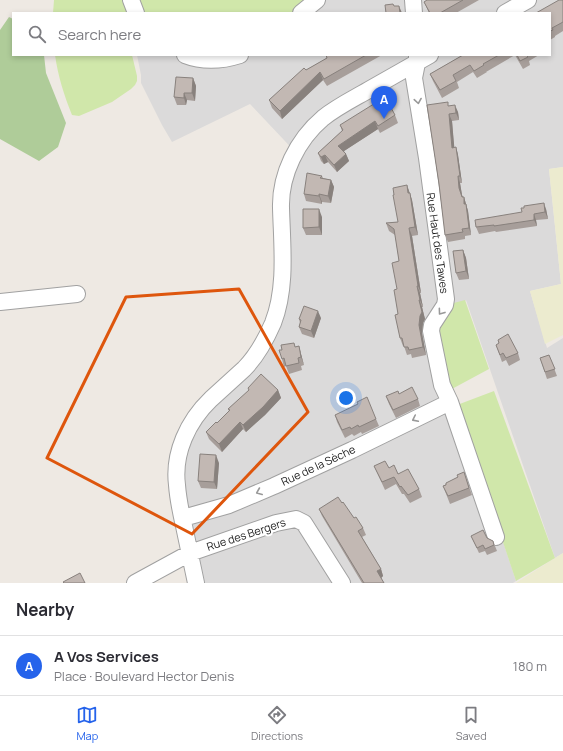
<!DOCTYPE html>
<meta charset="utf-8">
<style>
:root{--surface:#fff;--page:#f7f7f7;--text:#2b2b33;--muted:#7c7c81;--line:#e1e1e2;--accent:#2563eb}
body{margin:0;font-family:Manrope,sans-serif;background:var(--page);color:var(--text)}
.you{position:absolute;left:346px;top:398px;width:14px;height:14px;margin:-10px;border:3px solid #fff;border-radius:50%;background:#1a73e8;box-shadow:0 0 0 6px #1a73e833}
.badge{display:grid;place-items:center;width:26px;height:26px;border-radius:50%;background:var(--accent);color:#fff;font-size:13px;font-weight:700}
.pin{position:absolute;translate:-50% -33px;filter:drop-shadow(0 1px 2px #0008)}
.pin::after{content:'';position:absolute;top:21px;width:14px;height:12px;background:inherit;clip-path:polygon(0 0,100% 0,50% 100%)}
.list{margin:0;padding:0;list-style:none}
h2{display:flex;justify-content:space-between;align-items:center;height:52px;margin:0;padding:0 16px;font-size:17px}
h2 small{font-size:13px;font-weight:400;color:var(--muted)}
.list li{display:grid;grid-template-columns:26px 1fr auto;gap:12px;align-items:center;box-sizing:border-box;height:60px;padding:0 16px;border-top:1px solid var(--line)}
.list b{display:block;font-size:15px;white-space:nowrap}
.list p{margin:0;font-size:13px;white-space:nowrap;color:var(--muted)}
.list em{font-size:13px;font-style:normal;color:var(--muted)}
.icon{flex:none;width:22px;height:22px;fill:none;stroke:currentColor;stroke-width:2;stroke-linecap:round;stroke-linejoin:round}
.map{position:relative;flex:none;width:563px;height:583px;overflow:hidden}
.search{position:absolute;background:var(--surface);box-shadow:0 2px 6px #0003;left:12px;right:12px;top:12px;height:44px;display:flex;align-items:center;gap:10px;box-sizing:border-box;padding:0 14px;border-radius:0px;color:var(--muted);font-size:15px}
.sheet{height:112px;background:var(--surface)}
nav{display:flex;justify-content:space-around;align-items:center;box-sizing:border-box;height:56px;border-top:1px solid var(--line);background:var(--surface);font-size:11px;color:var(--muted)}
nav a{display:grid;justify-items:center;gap:2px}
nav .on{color:var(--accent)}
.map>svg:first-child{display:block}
.residential{fill:#dbdada}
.farmland{fill:#ecebcf}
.grass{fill:#d0e7aa}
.forest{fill:#afcc99}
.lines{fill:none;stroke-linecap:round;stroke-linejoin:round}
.minor-casing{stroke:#a1a1a1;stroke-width:18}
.minor{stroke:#fff;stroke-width:16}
.wall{fill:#a79e9a}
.shaded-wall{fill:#88817d}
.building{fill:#c2b8b3;stroke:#88817d}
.oneway{stroke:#999}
.marked{fill:none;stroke:#de560d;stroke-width:3;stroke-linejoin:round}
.labels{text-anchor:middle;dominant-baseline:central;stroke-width:4;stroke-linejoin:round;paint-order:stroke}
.street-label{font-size:11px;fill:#1d1d1d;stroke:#fff}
</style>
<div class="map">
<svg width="563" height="583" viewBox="0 0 563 583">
<rect width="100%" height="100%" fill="#eee9e3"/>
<!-- residential -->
<path class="residential" d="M322,0h241v167l-14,2 12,115 -31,7 17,57 16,-10v215l-8,5 -89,-258 -31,35 81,246 -3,2h-309l-18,-91 -1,-20 2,-14 4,-15 8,-15 7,-12 10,-11 28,-25 30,-41 15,-142 3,-19 9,-20 -51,-54 -78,38 -10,-17 -21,-42v-8l-4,-20h40l65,3 6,-3h302v-42h-244z"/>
<!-- farmland -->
<path class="farmland" d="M563,167v168l-18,9 -15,-53 31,-7 -12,-115z
M563,553v30h-47l39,-25z"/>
<!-- grass -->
<path class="grass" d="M54,0h74l1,5 -3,8h-73z
M133,0h180l-16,13h-158z
M55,55h77l5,21v5l-2,4 -4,4 -19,13 -33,14 -7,-1c-8,-20 -14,-39 -17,-60z
M465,300l24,69 -39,21 -15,-55 15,-31z
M494,391l61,167 -39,23 -59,-176z"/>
<!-- forest -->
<path class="forest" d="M9,17l4,2v36h31l2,18 20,50 -8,24 -19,14 -39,-22v-109z"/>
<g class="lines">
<!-- minor casing -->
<g class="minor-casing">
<path id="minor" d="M131,0l5,13
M413,0l1,13
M301,13l16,-13
M505,13l23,-13
M185,55c18,7 36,6 55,0
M417,56v7l-3,15 13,80 19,141 -1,6 -13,20 -1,6 11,54 8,17 46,135
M0,302l77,-8
M183,518l46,-13 45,-19 78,-36 98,-48
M135,583l55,-30 86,-30 20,-4 8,4 38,60
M196,583c-4,-19 -8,-38 -12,-57 -3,-13 -6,-27 -7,-41 -4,-32 11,-64 34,-86 11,-10 22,-20 33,-30 13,-13 22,-30 29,-46 14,-36 9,-77 8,-115 -1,-33 16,-68 42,-90 15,-12 32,-20 49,-30 19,-11 39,-22 58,-33"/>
</g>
<!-- minor -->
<use href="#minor" class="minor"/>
</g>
<!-- wall -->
<path class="wall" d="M427,0h52l-23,13h-27l-5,-11z
M563,0v31l-8,5v1l-5,3v-27z
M326,55h56l-55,31 -4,-6 -41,39 -10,-11 -3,-8 37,-30 21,-12z
M463,55h52l-29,17h1l-10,6 -4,-6 -16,10 2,6 -17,10 -9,-17 -3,-7z
M515,55h24l-10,6 1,4 -7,4z
M193,78l3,8 -1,15 -8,-1 -1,5h-9l-3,-8z
M449,106l9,6 1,8 -7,1 2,27 2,-1 2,8 4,28h-2l2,12 1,2h1l4,14 3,24 -6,1v3l-17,3 -3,-7z
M395,115l3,8 -18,10 -2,-4 -34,22 2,3 3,7 -12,11 -9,-10 -4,2 -3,-3 -3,-8 24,-22 -2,-6z
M322,176l1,2 8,2 3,7 -3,16 -9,-1v2l-16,-3 -2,-7z
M407,185l5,15 6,35 -6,1 9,57h-1l3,14h-1l3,12 -2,4 -1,10 4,22 -14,3 -1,-4 -4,1 -3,-9h-1l-3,-8 -2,-24 -1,-25 2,-28 -4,-26 -6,-4 -3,-8 12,-1z
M546,209l2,10 -12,1 1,6 -41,6 -1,-1 -16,3 -3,-7z
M322,217v18h-16l-3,-7z
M463,250l3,8 3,21 -10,1 -3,-7z
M321,318l-7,20 -12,-4 -3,-7 1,-4 -1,-4z
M498,340l20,13 2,7 -11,6 -3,-6 -4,2 -6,-17 3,-1z
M299,346l2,8 3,11 -3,1 1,4 -13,4 -3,-8 -2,1 -2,-8 13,-12z
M549,355l8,21 -10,3 -7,-21z
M248,388l30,2 3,8 -16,17 -19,17 -3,-3 -21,23 -13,-13 -3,-7 11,-9 12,-12 -1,-2 21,-18z
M399,394l19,5 2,7 -24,12 -7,-14 -3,-8z
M335,415l41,4 3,7 -17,8 -1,-2 -7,4 -2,-2 -7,4 -8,-16z
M219,463l-2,26 -16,-1 -3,-7z
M374,466l24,8 21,15 3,8 -12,6 -6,-9h-2l-6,-10 -11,6z
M464,472l8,23 -22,9 -7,-18 15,-9z
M342,503l12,15 9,10 3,7 -4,2 19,32 2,7 -2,2 3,5h-22l-40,-67 -3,-7z
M471,536l16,2 6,3 4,10 -10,4 -2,-4 -6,2z"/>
<!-- shaded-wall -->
<path class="shaded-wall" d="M399,6l3,7h-2z
M320,72l3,8 -41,39 -2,-8z
M193,78l3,8 -1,15 -3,-8z
M184,93l3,7 -1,5 -2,-7z
M455,105l3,7 1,8 -3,-7z
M449,114l3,7 3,34 -3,-7z
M375,121l3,8 -37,24 -3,-7z
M456,147l2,8 4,28 -2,-7z
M346,154l3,7 -12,11 -3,-7z
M325,155l3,7 -4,2 -3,-7z
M458,176l2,7 2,12 2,7v-5l4,14 3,24 -2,-7 -10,-40z
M331,180l3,7 -3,16 -3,-7z
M407,185l5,15 6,35 -3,-8z
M319,194l3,8v2l-3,-8z
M544,203l2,6 2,10 -3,-7z
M319,209l3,8v18l-3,-8z
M534,214l2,6 1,6 -3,-6z
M409,228l3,8 9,57 -3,-7z
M463,250l3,8 3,21 -3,-8z
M417,286l3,7 3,14 -3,-7z
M419,300l3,7 3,12 -2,4 -1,10 4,22 -3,-8 -4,-22 1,-9z
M318,311l3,7 -7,20 -3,-7z
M299,346l2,8 3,11 -3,-8z
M278,390l3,8 -16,17 -19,17 -3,-7z
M240,422l3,7 -21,23 -3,-8z
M216,455l3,8 -2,26 -3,-7z
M381,569l2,7 -3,3 -3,-8z"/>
<!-- building -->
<path class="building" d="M427,0h36l-23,13h-10l-6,-11z
M559,0h4v22l-11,6 1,2 -3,1v-18h-14z
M393,4l1,2h5l1,7h-14l-1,-8z
M326,55h40l-42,24 -4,-7 -40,39 -11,-11 35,-32 2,2 21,-12z
M463,55h36l-16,9 1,1 -10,6 -4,-6 -17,10 3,6 -16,9 -10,-16z
M517,55h9l2,2 -8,4z
M176,77l17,1 -1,15h-8v5l-10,-1z
M385,97l10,18 -17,11 -3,-5 -37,25 8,8 -12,11 -9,-10 -4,2 -3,-4 25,-23 -3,-5z
M448,102v4l7,-1 1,8 -7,1 3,34 4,-1 4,29h-2l1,12 3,9h2v7h2l3,24 -7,1 1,3 -18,3 -6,-51 -12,-79z
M307,173l15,3 -2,2 11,2 -3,16 -9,-2v2l-15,-2z
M407,185l1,8h2l5,34 -6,1 9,58h-1l3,14h-1l3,12 -2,4 -1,9 4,22 -14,3 -1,-3h-4l-2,-9h-2l-5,-23 3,-1 -4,-24 3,-1 -5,-26 7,-2 -5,-32 -8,-6 12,-1 -5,-27h1l-1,-7z
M544,203l1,9 -11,2v6l-40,6v-1l-18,2 -1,-7 47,-8 -1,-4h3v-2z
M303,209h16v18l-16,1z
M463,250l3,21 -10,2 -3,-22z
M304,306l14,5 -7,20 -12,-4 2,-7 -2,-1z
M508,334l10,19 -12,5 -3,-5 -3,2 -4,-10 3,-2 -1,-3z
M294,343l1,4 4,-1 2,11 -3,1 1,5 -13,3 -2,-8 -2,1 -3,-9h3l-1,-5z
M549,355l6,14 -10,3 -5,-14z
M261,374l17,16 -15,17 -20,18 -3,-3 -21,22 -13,-12 10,-10 1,1 13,-13 -2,-1 21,-19 -1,-2z
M412,387l6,12 -25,11 -7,-14 12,-5 1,3z
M367,397l9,22 -17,8 -1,-2 -7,4 -1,-2 -8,3 -7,-15 23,-11 -1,-2z
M200,454l16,1 -2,27 -16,-1z
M385,461l4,7 5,-3 4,9 10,-5 11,20 -11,6 -7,-9 -1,1 -6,-10 -12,5 -8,-16z
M464,472l5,16 -21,8 -5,-10 3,-1v-2l12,-6 -1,-2z
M338,497l4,6 1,-1 11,16 2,-1 7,11 -5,3 23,38 -4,2 7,12h-20l-45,-74z
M483,530l4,8 6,3 1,4 -9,4 -2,-4 -6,3 -6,-12z
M80,573l5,10h-21l-1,-1z"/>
<!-- one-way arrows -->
<defs><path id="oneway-chevron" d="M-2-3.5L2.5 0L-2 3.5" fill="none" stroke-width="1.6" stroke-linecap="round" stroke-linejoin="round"/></defs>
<g class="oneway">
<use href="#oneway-chevron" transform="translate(418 101) rotate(81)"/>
<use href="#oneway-chevron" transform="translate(441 312) rotate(126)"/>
<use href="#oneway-chevron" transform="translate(415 419) rotate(154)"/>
<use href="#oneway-chevron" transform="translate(259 492) rotate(157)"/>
</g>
<!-- marked area -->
<path class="marked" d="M239,289l69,123 -116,122 -145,-76 79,-161z"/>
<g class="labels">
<!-- street labels -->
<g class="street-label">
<text transform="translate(438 243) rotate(82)">Rue Haut des Tawes</text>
<text transform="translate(318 465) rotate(-25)">Rue de la Sèche</text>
<text transform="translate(246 534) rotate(-18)">Rue des Bergers</text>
</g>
</g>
</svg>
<div class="you"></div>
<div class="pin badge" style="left:384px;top:119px">A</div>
<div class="search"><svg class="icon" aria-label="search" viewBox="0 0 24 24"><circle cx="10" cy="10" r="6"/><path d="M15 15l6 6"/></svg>Search here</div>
</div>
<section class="sheet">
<h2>Nearby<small></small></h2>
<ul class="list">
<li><span class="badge">A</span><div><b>A Vos Services</b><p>Place · Boulevard Hector Denis</p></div><em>180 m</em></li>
</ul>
</section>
<nav>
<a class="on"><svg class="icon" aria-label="map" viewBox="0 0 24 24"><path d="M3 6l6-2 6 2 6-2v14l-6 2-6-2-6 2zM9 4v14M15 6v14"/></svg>Map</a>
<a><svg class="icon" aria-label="directions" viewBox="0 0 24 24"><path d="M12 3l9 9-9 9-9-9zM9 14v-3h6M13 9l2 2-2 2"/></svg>Directions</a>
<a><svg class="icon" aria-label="saved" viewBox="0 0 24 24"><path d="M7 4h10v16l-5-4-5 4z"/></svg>Saved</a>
</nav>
